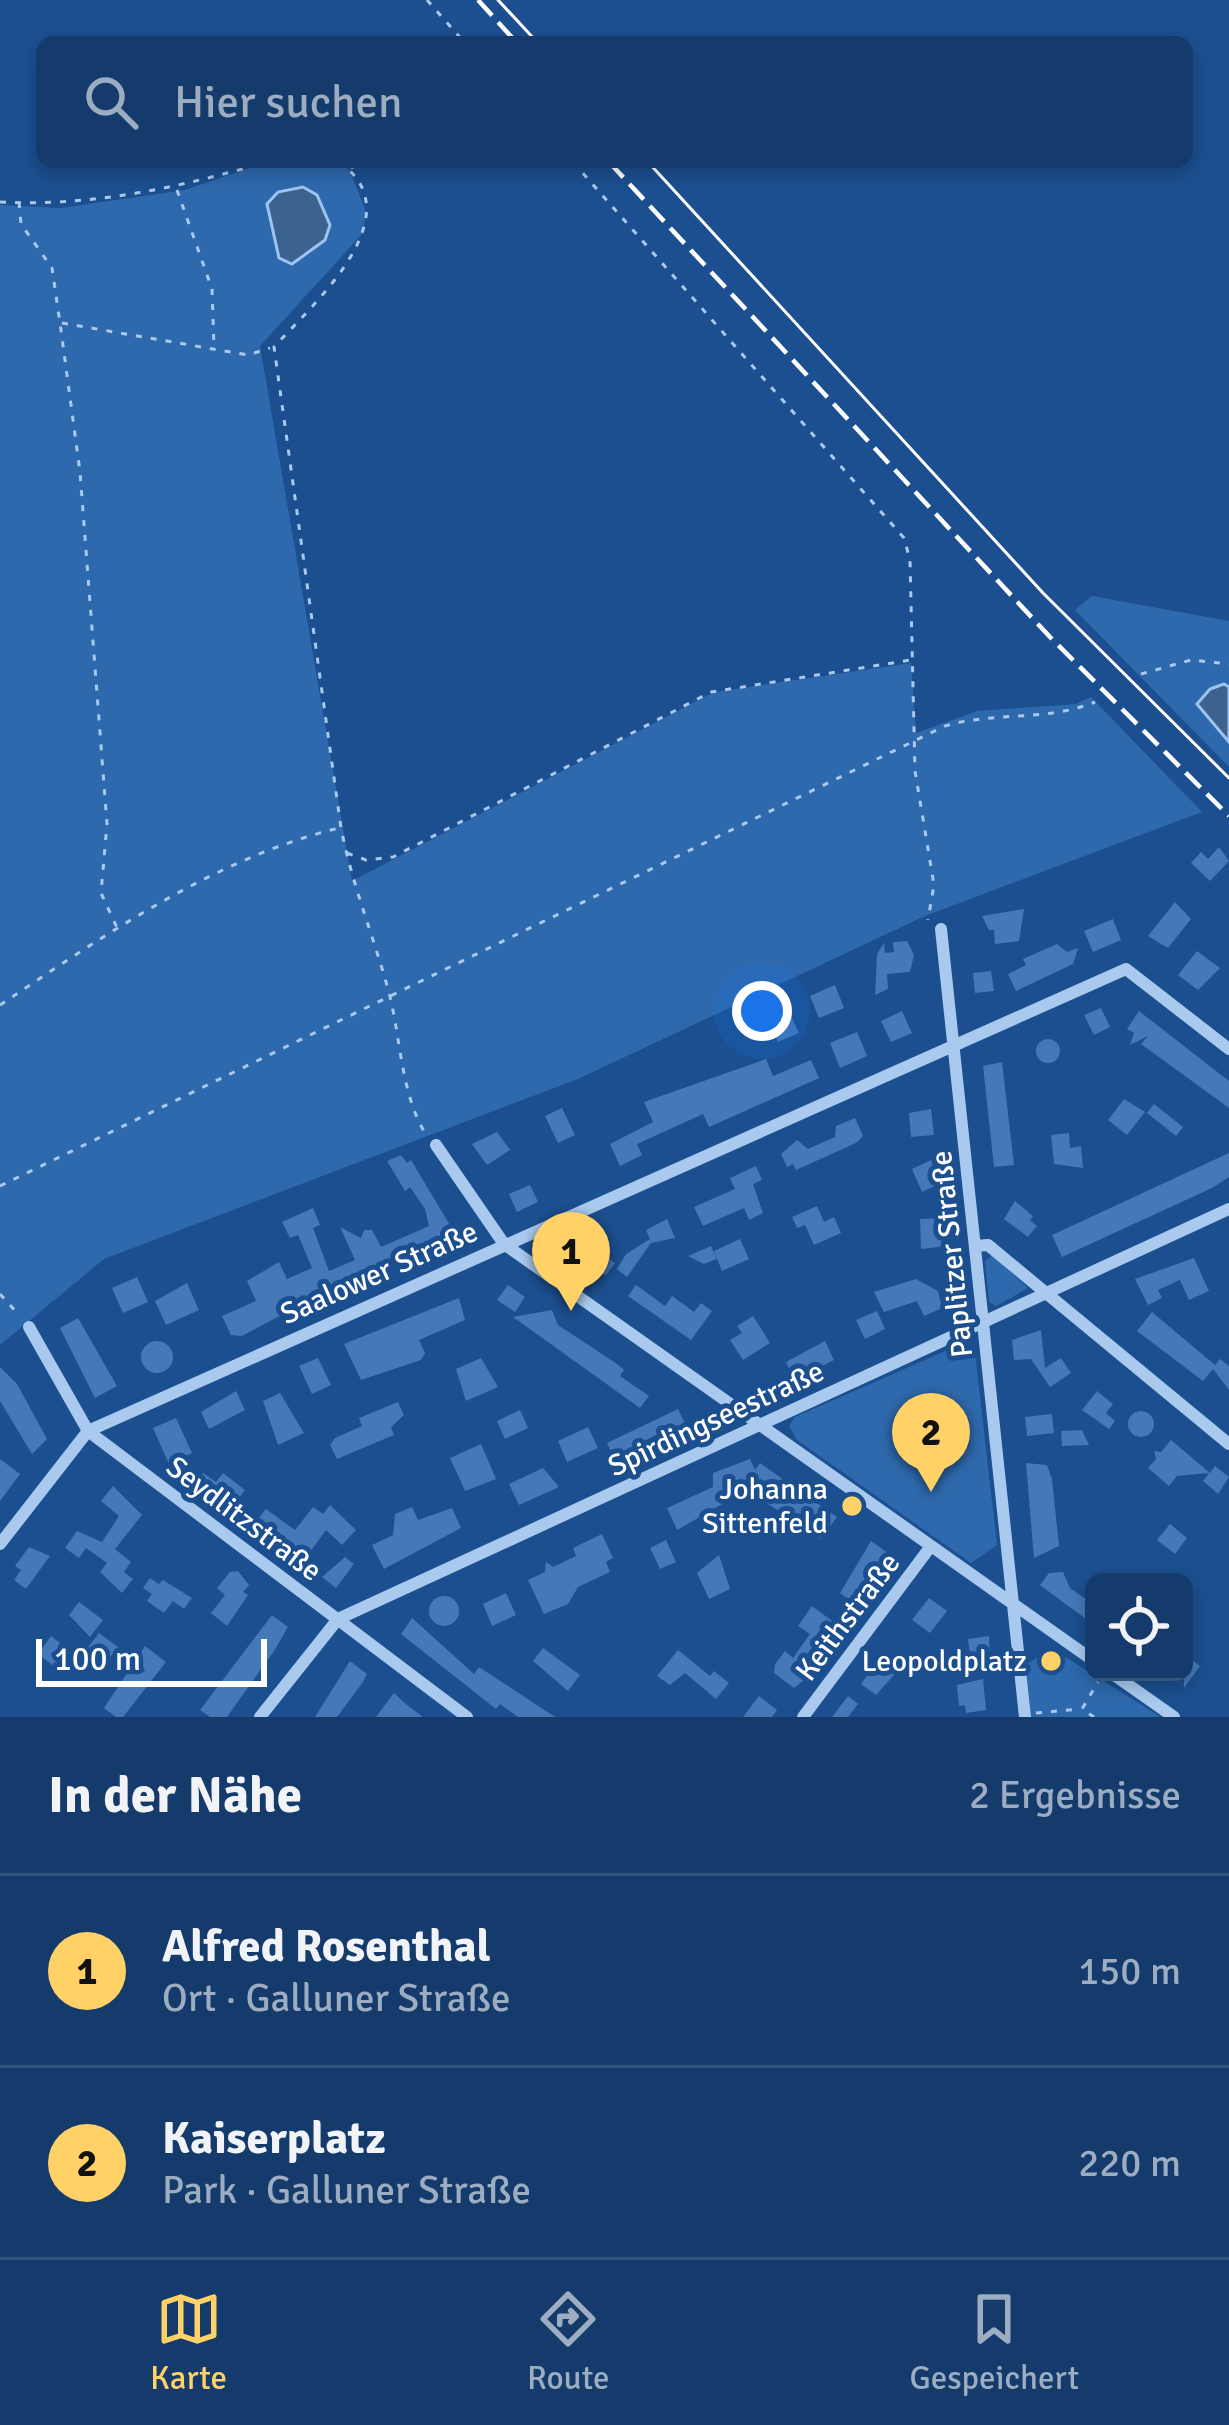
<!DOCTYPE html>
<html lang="de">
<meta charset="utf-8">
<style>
:root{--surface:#143b6b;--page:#214673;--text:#f1f3f6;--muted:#9dadc1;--line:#33557e;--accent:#ffd166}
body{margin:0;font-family:Signika,sans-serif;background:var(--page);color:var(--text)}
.controls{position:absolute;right:36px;bottom:36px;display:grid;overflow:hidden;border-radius:18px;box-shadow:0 6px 18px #0003}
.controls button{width:108px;height:108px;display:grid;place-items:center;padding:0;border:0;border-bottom:3px solid var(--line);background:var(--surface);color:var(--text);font:60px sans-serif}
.scale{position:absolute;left:36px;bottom:30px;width:231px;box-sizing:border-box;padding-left:12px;border:6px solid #fff;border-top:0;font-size:33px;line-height:42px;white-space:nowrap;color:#fff;-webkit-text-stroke:9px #1b4f8f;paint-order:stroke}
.you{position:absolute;left:762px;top:1011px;width:42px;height:42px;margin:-30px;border:9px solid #fff;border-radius:50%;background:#1a73e8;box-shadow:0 0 0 18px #1a73e833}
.badge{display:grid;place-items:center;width:78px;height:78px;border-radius:50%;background:var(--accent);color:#111;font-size:39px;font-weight:700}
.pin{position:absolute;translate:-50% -99px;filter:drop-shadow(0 3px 6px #0008)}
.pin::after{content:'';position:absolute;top:63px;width:42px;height:36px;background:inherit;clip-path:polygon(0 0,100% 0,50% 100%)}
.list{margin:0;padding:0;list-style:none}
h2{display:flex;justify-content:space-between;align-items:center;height:156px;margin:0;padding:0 48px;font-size:51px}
h2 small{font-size:39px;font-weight:400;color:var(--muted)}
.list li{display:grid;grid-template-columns:78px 1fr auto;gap:36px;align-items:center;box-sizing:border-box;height:192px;padding:0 48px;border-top:3px solid var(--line)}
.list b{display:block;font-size:45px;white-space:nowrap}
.list p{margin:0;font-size:39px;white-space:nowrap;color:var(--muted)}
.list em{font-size:39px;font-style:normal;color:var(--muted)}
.icon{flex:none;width:66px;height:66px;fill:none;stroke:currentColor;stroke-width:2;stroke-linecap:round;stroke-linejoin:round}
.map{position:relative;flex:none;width:1229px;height:1717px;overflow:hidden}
.search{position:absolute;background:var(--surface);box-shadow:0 6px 18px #0003;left:36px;right:36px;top:36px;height:132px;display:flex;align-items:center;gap:30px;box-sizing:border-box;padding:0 42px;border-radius:18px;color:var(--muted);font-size:45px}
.sheet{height:540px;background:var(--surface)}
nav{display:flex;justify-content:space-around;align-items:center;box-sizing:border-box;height:168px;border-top:3px solid var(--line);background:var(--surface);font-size:33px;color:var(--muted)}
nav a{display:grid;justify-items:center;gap:6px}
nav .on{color:var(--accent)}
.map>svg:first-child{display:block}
.green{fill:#2e69ad}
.water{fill:#3c6290;stroke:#9cc4f0;stroke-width:3}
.building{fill:#4478b7}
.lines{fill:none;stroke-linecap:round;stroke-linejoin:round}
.path{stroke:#a9c9ee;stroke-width:3;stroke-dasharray:6 9;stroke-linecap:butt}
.street{stroke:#a9c9ee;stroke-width:12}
.tram{stroke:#fff;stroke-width:3}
.rail{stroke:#fff;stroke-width:4.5;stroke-dasharray:21 9;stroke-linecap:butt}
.poi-dot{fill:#ffd166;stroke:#1b4f8f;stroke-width:4.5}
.labels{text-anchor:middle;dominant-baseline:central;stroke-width:10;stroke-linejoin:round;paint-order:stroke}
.street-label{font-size:30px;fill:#fff;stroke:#1b4f8f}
.poi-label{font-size:30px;fill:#fff;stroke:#1b4f8f;text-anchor:end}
</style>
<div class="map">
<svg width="1229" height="1717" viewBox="0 0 1229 1717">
<rect width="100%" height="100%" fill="#1b4f8f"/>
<!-- green -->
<path class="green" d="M267,162h61l21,7 16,40 -1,23 -104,114 92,535 362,-189 197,-29 5,70 61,-22 99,-7 15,-7 111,115 -277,104 -347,163 -474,180 -104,86v-1140l61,3 124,-18z
M1092,596l137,25v146l-154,-157z
M993,1255l35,33 -32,18 -7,-4 -4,-41z
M966,1342l9,11 22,192 -26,18 -174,-123 -8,-14 6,-9z
M1051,1648l110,69h-130l-5,-52z"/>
<!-- water -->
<path class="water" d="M303,187l14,8 13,30 -5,15 -33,24 -13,-6 -12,-54 11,-12z
M1224,684l5,3v55l-32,-38 13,-15z"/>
<!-- building -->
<path class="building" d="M1219,847l10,14 -19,20 -19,-18 10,-11 7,7z
M1175,902l16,17 -23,29 -20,-12z
M1024,909l-5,32 -24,3 -1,-14h-5l-7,-14z
M1113,919l8,21 -28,12 -9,-21z
M907,941l7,14 -4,17 -23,2 1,15 -13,6 2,-41 7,-11 1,10 9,-1 -1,-10z
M1057,944l10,8 11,-4 -5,16 -57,27 -8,-17 18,-9 -3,-6z
M1197,951l23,17 -22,22 -20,-15z
M991,971l3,20 -19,2 -2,-20z
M835,985l9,23 -25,10 -9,-22z
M1101,1008l9,19 -16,8 -10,-20z
M902,1011l10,22 -21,9 -10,-21z
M1139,1011l90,70v27l-88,-64 7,-8 -18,9 4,-12 -7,-4z
M790,1014l9,19 -21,9 -8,-19z
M857,1032l10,24 -27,12 -10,-25z
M1036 1051a12 12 0 1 1 24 0a12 12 0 1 1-24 0Z
M766,1059l7,17 38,-16 8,18 -110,49 -6,-13 -66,30 5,11 -22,11 -10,-22 43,-22 -9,-20z
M1002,1062l12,103 -20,2 -11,-101z
M1124,1099l21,13 -18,23 -19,-15z
M1154,1104l29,23 -7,9 -29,-23z
M562,1108l13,27 -17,8 -13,-27z
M931,1109l3,26 -23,2 -2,-24z
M855,1118l8,18 -7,7 -60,27 -3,-6 -6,3 -6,-13 16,-14 11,9 27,-12 1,-11z
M497,1132l13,18 -23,15 -15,-21z
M1069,1133l1,15 11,-2 2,22 -29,-4 -3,-29z
M1229,1153v24l-17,11 -150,69 -10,-22z
M401,1155l6,8 4,-3 46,77 -155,67 -60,32 -11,-1 -9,-19 34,-15 -9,-20 32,-19 8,17 25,-11 -14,-33 -8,3 -8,-16 31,-14 7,17 -7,3 16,43 26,-11 -15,-33 21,11 3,-8h8l9,17 48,-21 -4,-17 -15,-22 -5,4 -18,-30z
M931,1160l10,23 -19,9 -10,-23z
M756,1166l6,14 -9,4 10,29 -14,7 -5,-12 -41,18 -9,-19 41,-18 -5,-11z
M530,1185l8,17 -21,10 -8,-18z
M1015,1201l18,15 -3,4 7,6 -9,11 -24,-18z
M817,1206l7,16 10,-5 7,16 -27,12 -9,-20 -8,3 -5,-11z
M942,1218l6,28 -27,3 -1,-30z
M667,1219l8,19 -24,5 -24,34 -10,-8 9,-15 24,-15 -4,-9z
M740,1239l9,20 -27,12 -8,-20z
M592,1246l23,17 -9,12 -26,-13z
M711,1246l6,13 -13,5 -16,-8z
M1194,1258l15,33 -20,9 -9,-20 -22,10 4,8 -14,7 -13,-26z
M137,1277l11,25 -25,11 -11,-25z
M916,1279l22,12 4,17 -18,8 -7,-15 -33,11 -10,-20z
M187,1283l12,27 -33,15 -11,-24z
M508,1285l17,12 -10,15 -18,-12z
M636,1285l29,21 7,-10 22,16 7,-9 11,8 -21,29 -63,-44z
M459,1298l6,22 -46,20 6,13 -4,7 -60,20 -17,-36z
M552,1310l6,15 59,39 7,6 -4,6 29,20 -9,12 -127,-91z
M877,1311l8,18 -20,10 -9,-19z
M1152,1312l63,53 5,-6 9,7v24l-16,-21 -10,12 -66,-50z
M753,1316l17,27 -27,17 -13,-20 12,-7 -5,-7z
M78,1318l39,68 -22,12 -35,-70z
M1041,1330l4,38 16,-10 10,15 -21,14 -19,-28 -17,1 -2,-20z
M825,1341l9,19 -40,20 -8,-18z
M141 1357a16 16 0 1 1 32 0a16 16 0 1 1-32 0Z
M318,1358l13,27 -19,9 -13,-28z
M481,1358l17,29 -32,14 -10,-32z
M0,1367l17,17 30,55 -15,15 -32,-53z
M236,1391l9,19 -36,19 -8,-17z
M1097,1391l16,13 -7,9 9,8 -6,8 -27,-19z
M280,1393l24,40 -26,12 -15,-44z
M398,1402l6,13 -13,12 3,8 -57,24 -7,-14 5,-7 27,-12 -3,-8z
M678,1409l9,19 -20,10 -3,-7 -22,11 3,6 -29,14 -9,-19z
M520,1410l8,18 -23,11 -8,-18z
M1128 1424a13 13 0 1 1 26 0a13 13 0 1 1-26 0Z
M1052,1414l2,19 -27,3 -2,-19z
M176,1418l16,35 -23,11 -16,-36z
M588,1427l10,21 -31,14 -9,-21z
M1082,1430l7,15 -27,1 -1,-15z
M1171,1440l39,33 5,-7 14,11 -11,17 -15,-13 6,-8 -32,3 -8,10 -21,-18 8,-9 -2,-8 7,1z
M481,1444l15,35 -31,12 -15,-33z
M0,1459l20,15 -20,27z
M750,1459l5,11 5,-7 77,54 -16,22 -74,-49 -70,40 -10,-22 46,-21v-14z
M1026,1463l21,2 5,14 7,67 -25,12z
M543,1468l16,19 -40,18 -10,-21z
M203,1473l13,9 7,-9 22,17 -15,19 -34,-27z
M113,1486l29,29 -27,34 16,13 -7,10 9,7 -11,14 -22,-21 7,-9 -21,-15 -7,10 -14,-10 12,-17 25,11 17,-26 -18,-15z
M330,1505l26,25 -14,15 -16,-15 -24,33 -48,-39 12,-15 29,21 18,-23 10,7z
M412,1507l6,13 34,-12 9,20 -77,41 -12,-24 21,-10 2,-21z
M1170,1524l17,14 -12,16 -18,-14z
M602,1534l11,24 -7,4 4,10 -32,15 -10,17 -24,10 -16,-34 17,-8 1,-10 7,5 23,-11 -3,-8z
M666,1540l10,22 -16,7 -10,-21z
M871,1541l21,15 -36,49 -16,-12z
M29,1547l21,9 -24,33 -12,-9 7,-10 -6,-4z
M719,1555l11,34 -21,10 -12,-26z
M345,1557l9,7 -18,24 -14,-11z
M238,1571l11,14 -6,7 5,3 -21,31 -16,-13 14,-18 -8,-7 13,-16z
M1063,1572l7,16 24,17v20l-54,-40 9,-12z
M150,1578l9,6 4,-4 29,18 -8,11 -11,-8 -9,12 -17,-12 5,-7 -9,-6z
M506,1593l10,22 -24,11 -9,-22z
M429 1611a15 15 0 1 1 30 0a15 15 0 1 1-30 0Z
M929,1598l18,13 -17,22 -18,-13z
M79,1602l24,18 -13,17 -21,-22z
M812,1606l27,20 -12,16 -3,-2 -20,26v14l-10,8 -20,-15 1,-9 10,-13 8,7 17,-24 -12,-8z
M272,1615l16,12 -14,24 -47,66h-17l-10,-7z
M412,1618l62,56 5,-7 76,50h-37l-18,-13 -4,5 -95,-75z
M99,1633l19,14 -19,25 -19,-14z
M51,1636l22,17 -13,18 -22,-17z
M989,1636l1,24 -19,3 -3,-24z
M145,1646l21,16 -43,55h-7l-12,-9z
M543,1648l37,27 -12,16 -35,-30z
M678,1650l32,26 4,-5 15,12 -13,16 -31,-26 -15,12 -13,-9z
M1184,1654l16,12 -16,22z
M350,1661l17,13 -4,8 -26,35h-22z
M878,1661l17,13 -19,21 -15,-11z
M983,1679l3,31 -20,3 -1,-8 -6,1 -2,-21z
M394,1693l13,12 16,12h-47z
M759,1696l18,14 -5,7h-29z
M848,1696l10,8 -10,13h-16z"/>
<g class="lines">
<!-- path -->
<path class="path" d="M427,0l37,42
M339,162c77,53 -28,144 -65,185l67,481c11,56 32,107 47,161 13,47 12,102 37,144
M573,162l331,376 6,22 5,211 19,114 -6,35
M351,168l11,-6
M177,190l35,99 2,59
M0,202c91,5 181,-15 267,-40
M19,202l2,22 31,44 8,55 20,149 27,352 -6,69 18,39
M62,323l186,32 22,-7
M1141,674l50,-14 38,4
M347,853l19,7 27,-3 318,-165 200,-32
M0,1005c105,-70 215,-147 339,-177
M0,1186l945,-460c50,-15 102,-4 150,-24
M0,1294l19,21
M1036,1713l44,-4
M1094,1717l-12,-8 16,-27"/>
<!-- street -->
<path class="street" d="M941,929l84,788
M436,1145l68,99 590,417
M975,1246l13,-1 241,199
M29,1327l59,104 379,286
M0,1544l88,-113 1038,-462 103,80
M1110,1672l64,45
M260,1717l78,-98 891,-410
M803,1717l128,-171"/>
<!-- tram -->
<path class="tram" d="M498,0l39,42
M648,162l395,431 186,185"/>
<!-- rail -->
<path class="rail" d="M478,0l38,42
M609,162l441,475 179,179"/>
</g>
<!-- markers -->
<g class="poi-dot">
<circle cx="852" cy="1506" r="12"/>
<circle cx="1051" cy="1661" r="12"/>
</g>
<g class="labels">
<!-- street labels -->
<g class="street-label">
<text transform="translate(952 1254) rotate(-96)">Paplitzer Straße</text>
<text transform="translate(379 1273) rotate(-24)">Saalower Straße</text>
<text transform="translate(716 1419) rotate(-25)">Spirdingseestraße</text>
<text transform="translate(244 1519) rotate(37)">Seydlitzstraße</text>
<text transform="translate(848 1617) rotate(-53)">Keithstraße</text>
</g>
<!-- poi labels -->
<g class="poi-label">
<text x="828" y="1489">Johanna<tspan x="828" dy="34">Sittenfeld</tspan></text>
<text x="1027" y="1661">Leopoldplatz</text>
</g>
</g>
</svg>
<div class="controls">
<button><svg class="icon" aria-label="locate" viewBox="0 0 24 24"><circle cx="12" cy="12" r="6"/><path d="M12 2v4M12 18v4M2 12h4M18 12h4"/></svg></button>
</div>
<div class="scale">100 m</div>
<div class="you"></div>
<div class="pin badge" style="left:571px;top:1311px">1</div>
<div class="pin badge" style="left:931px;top:1492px">2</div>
<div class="search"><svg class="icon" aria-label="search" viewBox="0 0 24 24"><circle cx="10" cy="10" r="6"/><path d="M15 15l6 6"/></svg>Hier suchen</div>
</div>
<section class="sheet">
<h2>In der Nähe<small>2 Ergebnisse</small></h2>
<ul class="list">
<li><span class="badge">1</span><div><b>Alfred Rosenthal</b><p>Ort · Galluner Straße</p></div><em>150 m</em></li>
<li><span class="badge">2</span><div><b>Kaiserplatz</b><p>Park · Galluner Straße</p></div><em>220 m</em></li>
</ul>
</section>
<nav>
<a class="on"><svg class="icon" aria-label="map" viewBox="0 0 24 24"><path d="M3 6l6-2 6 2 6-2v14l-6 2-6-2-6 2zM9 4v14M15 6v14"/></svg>Karte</a>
<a><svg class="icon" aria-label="directions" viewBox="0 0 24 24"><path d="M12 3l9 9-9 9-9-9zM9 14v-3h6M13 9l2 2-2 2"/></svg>Route</a>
<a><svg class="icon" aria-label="saved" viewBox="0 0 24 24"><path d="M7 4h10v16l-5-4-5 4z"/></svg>Gespeichert</a>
</nav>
